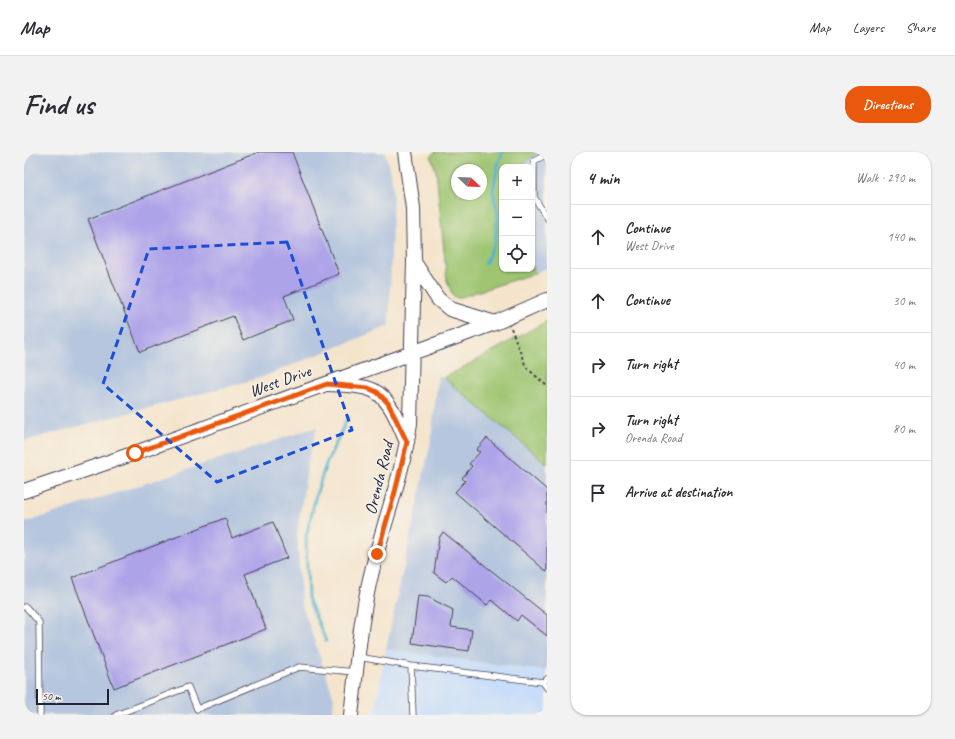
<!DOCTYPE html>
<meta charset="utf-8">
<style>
:root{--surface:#fff;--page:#f2f2f3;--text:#2b2b33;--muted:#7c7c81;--line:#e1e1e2;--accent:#ea580c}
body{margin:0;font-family:Caveat,sans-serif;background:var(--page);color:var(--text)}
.controls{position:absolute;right:12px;top:12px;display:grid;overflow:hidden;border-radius:8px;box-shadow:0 1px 3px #0004}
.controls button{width:36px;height:36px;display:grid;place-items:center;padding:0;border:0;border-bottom:1px solid var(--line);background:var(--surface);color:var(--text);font:20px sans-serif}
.compass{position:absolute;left:427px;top:12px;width:36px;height:36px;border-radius:50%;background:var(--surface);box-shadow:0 1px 3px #0004;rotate:113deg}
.scale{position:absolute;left:12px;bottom:10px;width:73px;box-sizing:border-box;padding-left:4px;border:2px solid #22223b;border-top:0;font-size:11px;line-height:14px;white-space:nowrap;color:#22223b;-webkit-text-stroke:3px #f7f3e8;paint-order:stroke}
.stop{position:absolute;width:12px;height:12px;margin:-9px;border:3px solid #ea580c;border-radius:50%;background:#fff}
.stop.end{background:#ea580c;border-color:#fff;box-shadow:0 1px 4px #0008}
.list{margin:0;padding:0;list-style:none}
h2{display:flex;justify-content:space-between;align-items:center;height:52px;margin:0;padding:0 16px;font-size:17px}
h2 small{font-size:13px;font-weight:400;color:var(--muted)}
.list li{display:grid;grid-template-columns:26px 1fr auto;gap:12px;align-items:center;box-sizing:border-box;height:64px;padding:0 16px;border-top:1px solid var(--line)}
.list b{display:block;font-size:15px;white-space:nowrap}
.list p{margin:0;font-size:13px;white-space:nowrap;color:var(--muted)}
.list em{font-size:13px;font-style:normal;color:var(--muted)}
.icon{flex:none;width:22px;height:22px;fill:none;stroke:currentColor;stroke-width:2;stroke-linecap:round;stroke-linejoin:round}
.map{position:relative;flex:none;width:523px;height:563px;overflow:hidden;border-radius:16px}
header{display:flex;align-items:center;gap:24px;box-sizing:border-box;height:56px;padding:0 20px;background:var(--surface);border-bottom:1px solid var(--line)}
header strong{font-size:19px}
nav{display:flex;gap:22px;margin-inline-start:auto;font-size:14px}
.intro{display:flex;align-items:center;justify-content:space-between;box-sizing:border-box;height:96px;padding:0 24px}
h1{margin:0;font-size:28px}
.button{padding:10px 18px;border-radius:16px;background:var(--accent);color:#fff;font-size:14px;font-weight:700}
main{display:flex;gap:24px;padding:0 24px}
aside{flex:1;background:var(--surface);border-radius:16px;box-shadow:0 1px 3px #0004}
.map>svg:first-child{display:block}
.built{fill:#c8ddf9}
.industrial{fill:#b6c6de}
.green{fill:#9ec571;stroke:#607456;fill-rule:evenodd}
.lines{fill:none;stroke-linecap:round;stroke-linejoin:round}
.stream{stroke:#4db1cc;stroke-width:3}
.building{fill:#ada3e9}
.service-casing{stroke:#423f51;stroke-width:7}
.tertiary-casing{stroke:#423f51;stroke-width:16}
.path{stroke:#423f51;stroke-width:2;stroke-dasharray:3 3;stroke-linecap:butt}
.service{stroke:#fff;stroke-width:5.5}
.tertiary{stroke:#fff;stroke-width:14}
.route{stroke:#ea580c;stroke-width:5}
.marked{fill:none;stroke:#1d4ed8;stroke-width:3;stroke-dasharray:8 5;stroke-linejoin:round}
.labels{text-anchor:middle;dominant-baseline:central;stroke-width:3;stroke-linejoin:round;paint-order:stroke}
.street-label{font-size:17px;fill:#22223b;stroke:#f7f3e8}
</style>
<header>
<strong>Map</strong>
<nav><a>Map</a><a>Layers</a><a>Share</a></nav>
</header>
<div class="intro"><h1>Find us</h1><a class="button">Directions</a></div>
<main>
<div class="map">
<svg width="523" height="563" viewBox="0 0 523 563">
<rect width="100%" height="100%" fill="#f7f3e8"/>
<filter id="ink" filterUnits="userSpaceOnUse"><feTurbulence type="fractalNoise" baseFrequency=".025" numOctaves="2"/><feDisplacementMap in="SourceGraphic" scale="8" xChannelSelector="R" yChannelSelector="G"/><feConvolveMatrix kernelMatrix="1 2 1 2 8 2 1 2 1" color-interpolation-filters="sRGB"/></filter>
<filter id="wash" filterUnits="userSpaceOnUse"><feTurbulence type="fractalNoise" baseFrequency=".012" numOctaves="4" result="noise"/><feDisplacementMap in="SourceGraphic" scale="16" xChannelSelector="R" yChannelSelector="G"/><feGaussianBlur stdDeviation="0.9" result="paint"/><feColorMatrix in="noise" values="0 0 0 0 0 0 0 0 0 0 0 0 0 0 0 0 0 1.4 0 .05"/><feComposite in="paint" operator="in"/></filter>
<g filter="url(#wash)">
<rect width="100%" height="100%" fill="#f4e4cc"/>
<!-- built -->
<path class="built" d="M362,497l157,22 4,-3v47h-169l-3,-5z"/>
<!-- industrial -->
<path class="industrial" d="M0,0h361l8,33 -4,141 -129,52 -236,63z
M513,0h10v116l-12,5 -3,-8v-98h-12z
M414,223l6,3 103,86v204l-4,3 -157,-22 45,-208z
M293,275l-9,35 -11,72 4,68 33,96 -2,17h-308v-192z"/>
<!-- green -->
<path class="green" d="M411,0h102l-17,15h-18v102h30v-4l3,8 -77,25 -5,-2 -6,-15 -11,-110 -5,-15zM433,18h24v24h-24z
M523,169v143l-103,-86z"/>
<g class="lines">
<!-- stream -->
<path class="stream" d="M461,112l10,-22 3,-26 -5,-25 5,-27 5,-12
M302,489l-18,-43 -2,-61 10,-42 10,-31 22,-47"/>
</g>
<g id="blocks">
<!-- building -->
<path class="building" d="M235,0h33l47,122 -55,22 9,24 -50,20 -10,-24 -93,36 -52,-133z
M463,286l60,52v82l-92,-80 10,-11 -3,-3 10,-12 -3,-2 11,-12 -4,-2z
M201,366l7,20 41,-16 14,36 -42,16 21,55 -152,59 -42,-110z
M419,380l104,83v21l-26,-21 -4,6 -25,-21 -5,5 -35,-29 -6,6 -12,-9 5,-35z
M394,444l10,1 25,13 -2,17 21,3 -3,21 -57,-8z"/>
</g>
</g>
<g filter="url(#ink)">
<use href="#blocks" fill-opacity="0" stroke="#423f51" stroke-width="1"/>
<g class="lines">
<!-- service casing -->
<g class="service-casing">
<path id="service" d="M523,2l-13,7v36l13,21
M0,455h2l13,15 1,93
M334,505l53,9 132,16 4,-3
M387,514l2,49
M519,530l4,6
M92,563l72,-28 9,22 102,-42 57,5"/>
</g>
<!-- tertiary casing -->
<g class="tertiary-casing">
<path id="tertiary" d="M390,110l24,37 12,10 45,14
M305,232c13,1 26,1 38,4 23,6 31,35 40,54
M0,339l111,-38 360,-130 52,-23
M327,563c6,-48 9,-97 21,-144 12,-50 31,-97 38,-148l4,-161 -1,-54 -8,-56"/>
</g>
<!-- path -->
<path class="path" d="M487,176l15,39 21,19"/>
<!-- service -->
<use href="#service" class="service"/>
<!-- tertiary -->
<use href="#tertiary" class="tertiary"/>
</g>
</g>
<g class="lines" filter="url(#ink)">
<!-- route -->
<path class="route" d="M111,301l192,-69 41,4 9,4 11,11 19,39 -12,50 -18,62"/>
</g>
<!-- marked area -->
<path class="marked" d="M263,90l65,188 -135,52 -114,-98 46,-135z"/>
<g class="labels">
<!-- street labels -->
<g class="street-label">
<text transform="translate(256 229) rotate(-20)">West Drive</text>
<text transform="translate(355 326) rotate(-76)">Orenda Road</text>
</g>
</g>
</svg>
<div class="controls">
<button>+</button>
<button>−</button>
<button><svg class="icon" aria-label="locate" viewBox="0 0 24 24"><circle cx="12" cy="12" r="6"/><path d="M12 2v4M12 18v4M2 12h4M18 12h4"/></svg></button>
</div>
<svg class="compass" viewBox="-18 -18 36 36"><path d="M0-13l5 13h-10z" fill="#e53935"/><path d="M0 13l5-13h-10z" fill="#7c7c81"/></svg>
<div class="scale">50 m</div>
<div class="stop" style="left:111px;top:301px"></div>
<div class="stop end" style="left:353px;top:402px"></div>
</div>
<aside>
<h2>4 min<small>Walk · 290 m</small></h2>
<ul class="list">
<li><svg class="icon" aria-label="ahead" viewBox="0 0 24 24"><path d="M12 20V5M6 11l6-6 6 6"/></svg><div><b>Continue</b><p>West Drive</p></div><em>140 m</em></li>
<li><svg class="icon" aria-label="ahead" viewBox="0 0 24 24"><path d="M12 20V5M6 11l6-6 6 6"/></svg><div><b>Continue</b></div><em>30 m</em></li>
<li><svg class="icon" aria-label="right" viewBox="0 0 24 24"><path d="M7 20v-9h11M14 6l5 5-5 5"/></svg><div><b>Turn right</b></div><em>40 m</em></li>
<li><svg class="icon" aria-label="right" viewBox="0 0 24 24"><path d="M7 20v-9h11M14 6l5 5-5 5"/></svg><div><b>Turn right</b><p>Orenda Road</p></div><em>80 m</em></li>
<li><svg class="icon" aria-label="arrive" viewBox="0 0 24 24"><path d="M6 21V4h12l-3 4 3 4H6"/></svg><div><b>Arrive at destination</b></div></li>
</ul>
</aside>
</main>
